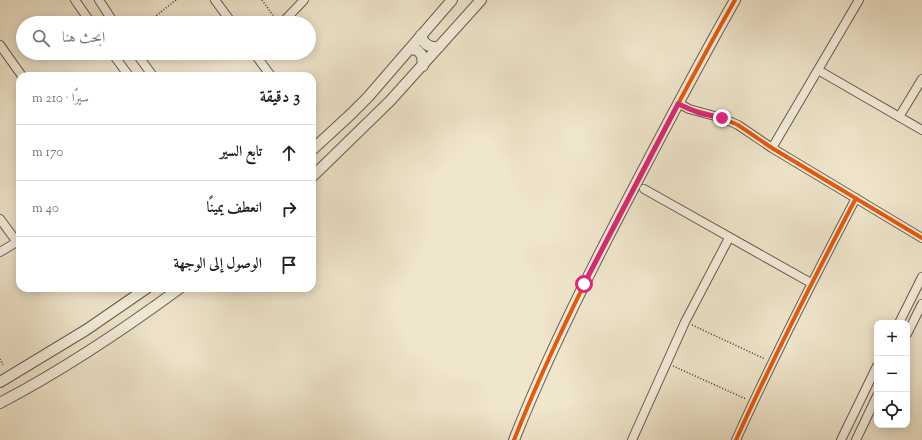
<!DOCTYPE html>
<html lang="ar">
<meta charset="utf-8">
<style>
:root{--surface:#fff;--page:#f2f2f2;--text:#222;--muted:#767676;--line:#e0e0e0}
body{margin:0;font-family:"Sorts Mill Goudy",Amiri,serif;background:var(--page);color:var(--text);direction:rtl}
.controls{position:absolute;right:12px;bottom:12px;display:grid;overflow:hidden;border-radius:8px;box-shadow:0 2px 10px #0003}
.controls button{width:36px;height:36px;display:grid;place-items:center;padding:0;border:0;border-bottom:1px solid var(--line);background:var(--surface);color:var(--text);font:20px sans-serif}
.stop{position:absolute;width:12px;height:12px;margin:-9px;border:3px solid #db2777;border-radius:50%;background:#fff}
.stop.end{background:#db2777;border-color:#fff;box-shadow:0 1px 4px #0008}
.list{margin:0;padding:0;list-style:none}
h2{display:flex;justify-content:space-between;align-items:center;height:52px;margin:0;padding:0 16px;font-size:17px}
h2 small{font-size:13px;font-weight:400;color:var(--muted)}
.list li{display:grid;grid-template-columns:26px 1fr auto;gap:12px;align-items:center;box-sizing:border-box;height:56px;padding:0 16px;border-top:1px solid var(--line)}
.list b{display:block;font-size:15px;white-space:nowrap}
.list em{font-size:13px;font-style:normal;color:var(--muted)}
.icon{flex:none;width:22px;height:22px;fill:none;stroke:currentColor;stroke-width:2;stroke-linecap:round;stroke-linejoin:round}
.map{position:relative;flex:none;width:922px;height:440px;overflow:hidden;direction:ltr}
.search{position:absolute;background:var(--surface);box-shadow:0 2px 10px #0003;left:16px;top:16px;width:300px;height:44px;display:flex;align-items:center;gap:10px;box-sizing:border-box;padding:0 14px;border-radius:22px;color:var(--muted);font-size:15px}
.panel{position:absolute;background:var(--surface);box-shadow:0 2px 10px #0003;left:16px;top:72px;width:300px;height:220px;border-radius:12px;direction:rtl}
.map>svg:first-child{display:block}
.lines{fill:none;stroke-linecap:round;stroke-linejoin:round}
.minor-casing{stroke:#675b50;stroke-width:10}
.tertiary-casing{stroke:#675b50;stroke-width:12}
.path{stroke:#392d26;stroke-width:1.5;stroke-dasharray:1 2;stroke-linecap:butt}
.minor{stroke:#f5efde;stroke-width:8}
.tertiary{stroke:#f5efde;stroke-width:10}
.cycleway-casing{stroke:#f5efde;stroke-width:6}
.cycleway{stroke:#e8590c;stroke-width:4}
.route{stroke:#db2777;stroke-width:5}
</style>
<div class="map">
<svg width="922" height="440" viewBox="0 0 922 440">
<rect width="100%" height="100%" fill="#f0e6cc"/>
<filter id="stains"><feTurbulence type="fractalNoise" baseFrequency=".005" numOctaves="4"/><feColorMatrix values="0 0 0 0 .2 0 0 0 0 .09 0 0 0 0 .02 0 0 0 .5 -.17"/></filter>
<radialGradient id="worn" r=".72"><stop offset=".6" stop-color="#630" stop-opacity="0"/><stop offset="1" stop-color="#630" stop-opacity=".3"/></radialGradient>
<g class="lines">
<!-- minor casing -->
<g class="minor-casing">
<path id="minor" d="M75,0l16,23
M99,0l15,23
M215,0l17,23
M282,23l22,-23
M0,45l22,31
M112,53l17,23
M136,53l17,23
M254,53l17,23
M818,70l104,60
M678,103l11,6 33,9 16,7 34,23 150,90
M899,117l23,-38
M772,148l87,-148
M644,189l167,94
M0,219l17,23
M0,252l20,-12
M899,323l23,-46
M907,334l15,-30
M632,440l53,-118 44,-84
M736,440c37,-82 78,-162 120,-242
M841,440l36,-74
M856,440l21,-44"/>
</g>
<!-- tertiary casing -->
<g class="tertiary-casing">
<path id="tertiary" d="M421,35c2,9 8,13 18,12
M410,49l7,1 5,5 1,11
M312,150l38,-35 18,-18 84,-97
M312,177l78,-76 91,-101
M0,382l86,-52 61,-42
M0,403c63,-33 123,-73 180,-115
M514,440c30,-76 66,-149 104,-222 38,-73 76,-146 117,-218"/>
</g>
<!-- path -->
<path class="path" d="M262,0l13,18
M147,23l29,-23
M692,325l73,34
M0,359l3,6
M673,366l73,33"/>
<!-- minor -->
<use href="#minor" class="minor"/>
<!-- tertiary -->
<use href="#tertiary" class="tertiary"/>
<!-- cycleway casing -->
<g class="cycleway-casing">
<path id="cycleway" d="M678,103l11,6 33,9 16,7 34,23 150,90
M514,440c30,-76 66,-149 104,-222 38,-73 76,-146 117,-218
M736,440c37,-82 78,-162 120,-242"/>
</g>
<!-- cycleway -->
<use href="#cycleway" class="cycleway"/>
</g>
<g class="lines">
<!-- route -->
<path class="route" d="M584,284l94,-180 21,9 23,5"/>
</g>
<rect width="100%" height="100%" filter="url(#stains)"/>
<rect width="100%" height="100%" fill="url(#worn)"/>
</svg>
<div class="controls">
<button>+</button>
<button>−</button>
<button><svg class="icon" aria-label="locate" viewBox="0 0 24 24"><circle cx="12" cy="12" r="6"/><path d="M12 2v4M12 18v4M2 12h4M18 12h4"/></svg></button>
</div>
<div class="stop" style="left:584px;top:284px"></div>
<div class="stop end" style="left:722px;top:118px"></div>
<div class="search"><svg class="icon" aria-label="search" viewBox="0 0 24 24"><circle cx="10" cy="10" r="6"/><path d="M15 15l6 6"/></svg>ابحث هنا</div>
<section class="panel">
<h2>3 دقيقة<small>سيرًا · 210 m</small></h2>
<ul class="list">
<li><svg class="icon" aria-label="ahead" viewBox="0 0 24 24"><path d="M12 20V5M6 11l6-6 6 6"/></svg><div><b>تابع السير</b></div><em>170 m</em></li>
<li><svg class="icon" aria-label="right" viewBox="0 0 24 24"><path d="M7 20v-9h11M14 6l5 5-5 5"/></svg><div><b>انعطف يمينًا</b></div><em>40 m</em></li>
<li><svg class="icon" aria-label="arrive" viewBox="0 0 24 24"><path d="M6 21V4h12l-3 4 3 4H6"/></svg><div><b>الوصول إلى الوجهة</b></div></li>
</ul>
</section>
</div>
